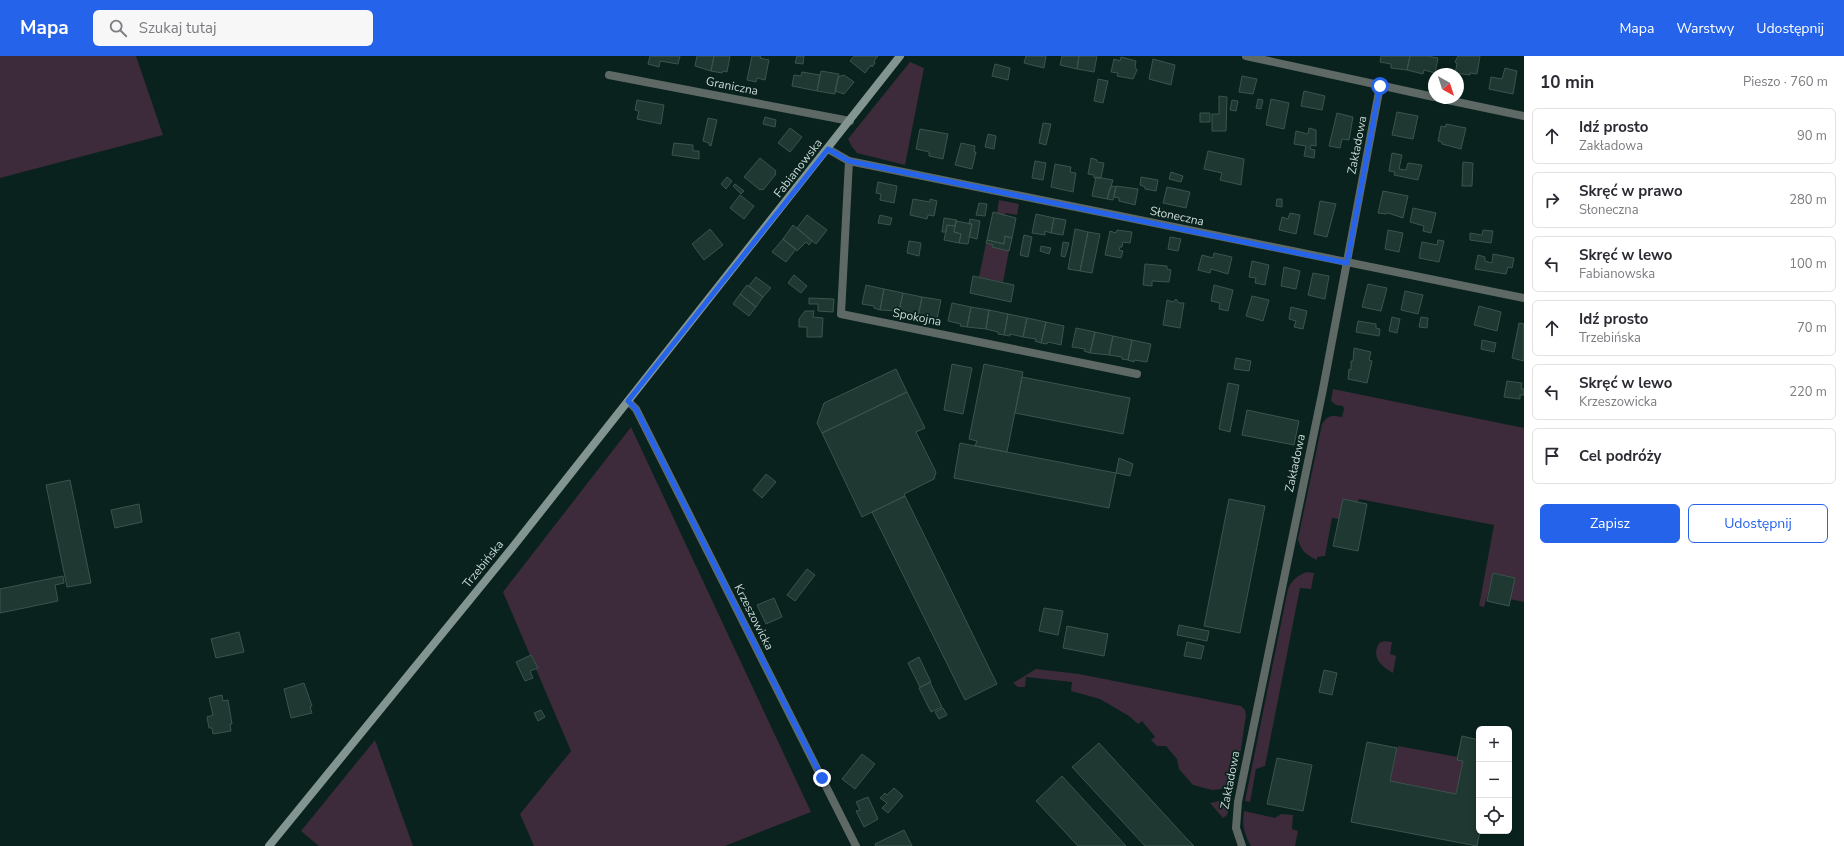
<!DOCTYPE html>
<html lang="pl">
<meta charset="utf-8">
<style>
:root{--surface:#fff;--page:#f7f7f7;--text:#2b2b33;--muted:#7c7c81;--line:#e1e1e2;--accent:#2563eb}
body{margin:0;font-family:"Nunito Sans",sans-serif;background:var(--page);color:var(--text)}
.controls{position:absolute;right:12px;bottom:12px;display:grid;overflow:hidden;border-radius:6px;box-shadow:0 2px 6px #0003}
.controls button{width:36px;height:36px;display:grid;place-items:center;padding:0;border:0;border-bottom:1px solid var(--line);background:var(--surface);color:var(--text);font:20px sans-serif}
.compass{position:absolute;left:1428px;top:12px;width:36px;height:36px;border-radius:50%;background:var(--surface);box-shadow:0 2px 6px #0003;rotate:141deg}
.stop{position:absolute;width:12px;height:12px;margin:-9px;border:3px solid #2563eb;border-radius:50%;background:#fff}
.stop.end{background:#2563eb;border-color:#fff;box-shadow:0 1px 4px #0008}
.list{margin:0;padding:0;list-style:none}
h2{display:flex;justify-content:space-between;align-items:center;height:52px;margin:0;padding:0 16px;font-size:17px}
h2 small{font-size:13px;font-weight:400;color:var(--muted)}
.list li{display:grid;grid-template-columns:26px 1fr auto;gap:12px;align-items:center;box-sizing:border-box;height:56px;margin:0 8px 8px;padding:0 8px;border:1px solid var(--line);border-radius:6px}
.list b{display:block;font-size:15px;white-space:nowrap}
.list p{margin:0;font-size:13px;white-space:nowrap;color:var(--muted)}
.list em{font-size:13px;font-style:normal;color:var(--muted)}
.actions{display:flex;gap:8px;padding:12px 16px}
.actions a{flex:1;padding:9px 0;border:1px solid var(--accent);border-radius:6px;text-align:center;font-size:14px;color:var(--accent)}
.actions .main{background:var(--accent);color:#fff}
.icon{flex:none;width:22px;height:22px;fill:none;stroke:currentColor;stroke-width:2;stroke-linecap:round;stroke-linejoin:round}
.map{position:relative;flex:none;width:1524px;height:790px;overflow:hidden}
header{display:flex;align-items:center;gap:24px;box-sizing:border-box;height:56px;padding:0 20px;background:var(--accent);color:#fff}
header strong{font-size:19px}
nav{display:flex;gap:22px;margin-inline-start:auto;font-size:14px}
.search{width:280px;height:36px;background:var(--page);display:flex;align-items:center;gap:10px;box-sizing:border-box;padding:0 14px;border-radius:6px;color:var(--muted);font-size:15px}
main{display:flex}
aside{flex:1;background:var(--surface)}
.map>svg:first-child{display:block}
.green{fill:#3d2a3a}
.building{fill:#1f3832;stroke:#3b544e}
.lines{fill:none;stroke-linecap:round;stroke-linejoin:round}
.street{stroke:#5e6966;stroke-width:8}
.secondary{stroke:#839591;stroke-width:8}
.route{stroke:#2563eb;stroke-width:5}
.labels{text-anchor:middle;dominant-baseline:central;stroke-width:3.5;stroke-linejoin:round;paint-order:stroke}
.street-label{font-size:12px;fill:#cbd9d5;stroke:#09221d}
</style>
<header>
<strong>Mapa</strong>
<div class="search"><svg class="icon" aria-label="search" viewBox="0 0 24 24"><circle cx="10" cy="10" r="6"/><path d="M15 15l6 6"/></svg>Szukaj tutaj</div>
<nav><a>Mapa</a><a>Warstwy</a><a>Udostępnij</a></nav>
</header>
<main>
<div class="map">
<svg width="1524" height="790" viewBox="0 0 1524 790">
<rect width="100%" height="100%" fill="#09221d"/>
<!-- green -->
<path class="green" d="M0,0h136l27,79 -163,43z
M910,6l14,6 -19,97 -48,-12 -5,-6 -4,-8z
M999,144l20,4 -2,11 -12,-2v2l-8,-2z
M986,187l7,2 -1,2 17,4 -6,31 -24,-5z
M1333,333l191,39v174l-14,-3 5,-21 -21,-5 -10,34 -5,-1 15,-81 -135,-26 -1,3 -15,-3 -4,20 -7,-1 -7,38 -8,1v3c-11,-5 -16,-9 -19,-21l24,-115c6,-9 9,-9 20,-7l2,-8 -1,-3 -7,-1 -5,-4z
M631,371l180,385 -86,34h-191l-14,-32 51,-63 -68,-159z
M1307,516l7,1 -3,16 -11,-1 -35,178 -9,3 -6,33 -5,-1 43,-212c4,-9 10,-14 19,-17z
M1384,585l8,1 -2,12 6,2 -3,17c-12,-7 -22,-15 -14,-30z
M1036,613l43,5 162,32 4,4 1,5 -8,54 -7,11 -10,9 -9,1 -19,-5 -14,-16 -2,-10 -11,-13h-9l-6,-6 4,-3 -13,-16 -4,3 -9,-8 -29,-17 -29,-8 1,-9 -46,-5 -1,10h-7l-5,-4z
M375,684l38,106h-94l-18,-15z
M1398,690l60,11 -1,3 6,1 -7,33 -66,-13z
M1232,742l-5,17 -4,3 -13,-15z
M1244,755l31,7 6,-4 12,1 -1,14 6,2 -3,15h-44c-7,-12 -9,-21 -7,-35z"/>
<!-- building -->
<path class="building" d="M650,0h30l-2,8 -18,-3 -1,6 -11,-3z
M697,0h17l-3,15 -16,-5z
M714,0h16l-3,16 -4,-1 -1,2 -11,-2z
M752,0h9l-1,2 9,2 -4,20 -8,-2 -1,4 -9,-2z
M797,0h7l-1,8 -8,-1z
M854,0h24l-4,5 1,2 -3,4 -1,-2 -6,8 -15,-12z
M1026,0h20l-2,12 -20,-5z
M1062,0h17l-2,13 -17,-4z
M1079,0h18l-3,16 -17,-3z
M1381,0h29l-3,14 -16,-2v-4l-11,-2z
M1410,0h17l11,2 -3,15 -11,-3 -1,4 -16,-4z
M1458,0h22l-3,18 -7,-1v2l-15,-2 2,-9 -2,-2z
M1121,1l15,4 -1,6 2,3 -4,9 -16,-3 1,-3 -7,-1 3,-13 6,2z
M1153,3l22,6 -4,20 -22,-6z
M995,8l15,4 -2,12 -16,-4z
M1505,12l12,3 -4,23 -24,-5 2,-12 11,2z
M821,15l18,3 -4,20 -18,-3z
M802,16l18,3 -3,16 -25,-5 2,-11 7,1z
M844,19l10,7 -10,12 -9,-3 3,-14z
M1242,20l15,3 -4,15 -14,-2z
M1098,23l10,2 -5,22 -9,-2z
M1304,35l21,5 -3,14 -21,-4z
M1219,40l8,1 -1,34h-14v-17h7z
M1258,43l5,1 -2,9 -5,-1z
M1271,43l18,4 -5,26 -18,-4z
M637,44l27,5 -3,19 -24,-5 2,-8 -4,-1z
M1232,44l6,1 -2,10 -6,-1z
M1397,56l21,4 -5,23 -21,-4z
M1200,57h10v9h-10z
M1337,57l16,4 -4,23 -7,-1 -2,9 -11,-2z
M765,61l11,3 -1,7 -12,-3z
M708,62l9,2 -6,26 -2,-1v-2l-6,-2z
M1043,67l8,1 -5,21 -7,-2z
M1446,68l20,4 -5,21 -19,-5v-2l-4,-1 3,-15 5,1z
M790,72l12,9 -12,15 -12,-9z
M1309,72l7,2v16l-5,-1 -1,4 5,1 -1,8 -10,-2 2,-10 -12,-2 2,-13 12,3z
M920,73l28,5 -5,25 -14,-3v-4l-13,-3z
M988,78l8,2 -2,13 -9,-2z
M674,87l19,2v6h6v8l-27,-4z
M961,87l14,3 -1,6h2l-4,17 -17,-4z
M1208,95l36,8 -3,26 -21,-5 2,-7 -18,-4z
M1392,97l10,2 -3,14 7,1 2,-7 14,2 -4,15 -24,-5 1,-3 -6,-1z
M760,102l16,13 -1,2 1,1 -13,16 -1,-1 -2,1 -16,-13z
M1091,102l6,2v2l7,1 -3,15h-7v-3l-6,-1z
M1035,105l11,2 -3,17 -11,-2z
M1463,106l10,1 -1,23h-10z
M1055,108l16,3 -1,5 6,1 -3,19 -22,-5z
M1171,116l12,4 -2,6 -12,-3z
M727,121l5,4 -6,8 -5,-5z
M1096,121l17,3 -6,19 -15,-3z
M1141,121l17,3 -2,11 -11,-2v-2l-5,-2z
M878,126l19,4 -3,17 -14,-3 1,-6 -5,-1z
M735,128l9,7 -3,3 -8,-8z
M1112,130l4,1 -3,13 -6,-1 3,-11h1z
M1116,130l22,3 -3,16 -16,-4v-3l-5,-1z
M1167,131l23,5 -4,16 -23,-5z
M1383,135l25,5 -5,22 -15,-5 -2,1 -8,-1z
M740,139l14,11 -10,13 -14,-11z
M913,143l17,3v-3l7,2 -3,15 -6,-1 -1,4 -17,-4z
M1277,143h5v8l-6,-1z
M1320,145l16,3 -9,33 -13,-3z
M979,147l8,1 -2,12 -9,-1z
M1413,152l23,5 -5,20 -8,-2 1,-5 -14,-4z
M993,156l23,6 -4,20 -7,-2 -1,8 -17,-4z
M1290,157l10,2 -4,19 -17,-4 3,-13 6,2z
M1036,158l18,4 -3,15 -6,-2v4l-13,-2z
M807,159l20,15 -11,14 -19,-16z
M880,159l12,3 -2,7 -12,-2z
M944,162l13,2 -2,6 -8,-1 -1,7h-4z
M1054,162l12,2 -3,15 -12,-2z
M970,163l10,2 -3,18 -8,-2 3,-13h-3z
M956,165l16,3 -4,20 -9,-1 2,-9 -7,-2z
M793,169l19,16 -3,4 -3,-3 -9,9 -14,-12z
M947,169l8,1 -1,6 7,2 -2,9 -15,-3z
M710,173l13,16 -19,15 -12,-16z
M1075,173l13,3 -8,39 -12,-2z
M1117,174l15,2 -2,11 -7,-1 -1,5h-2l-1,3 4,1 -2,7 -16,-3 5,-24 6,2z
M1388,174l15,3 -4,19 -14,-3z
M1483,174l10,1 -2,12 -21,-3v-7l12,2z
M1088,176l12,2 -8,39 -12,-2z
M1024,179l8,2 -4,20 -8,-2z
M1005,180l7,2 -3,13 -17,-4 1,-2 -7,-2 1,-3 17,4z
M1170,181l11,2 -3,12 -10,-2z
M783,183l13,10 -10,13 -14,-10z
M1438,184l6,1 -5,21 -20,-4 3,-16 15,3z
M909,185l12,2 -2,13 -12,-3z
M1063,186l6,1 -4,14 -4,-1z
M1041,190l10,2 -2,6 -9,-3z
M1214,197l18,4 -4,17 -17,-5 -1,4 -12,-3 4,-15 11,3z
M1493,198l21,4 -2,10 -4,-1 -2,7 -31,-5 3,-14 7,2v4l7,2z
M1252,205l17,4 -4,20 -10,-2 1,-5 -7,-1z
M1145,208l22,2v3l4,1 -2,12 -17,-1v5l-9,-1z
M1284,211l16,4 -4,18 -15,-3z
M1313,217l16,3 -4,23 -17,-4z
M794,219l13,11 -6,7 -13,-10z
M973,220l41,9 -3,17 -41,-9z
M756,221l15,11 -8,9 -14,-11z
M1368,228l19,4 -6,23 -19,-4z
M747,229l16,12 -7,10 -16,-13z
M866,229l18,4 -4,21 -6,-2v-2l-12,-2z
M1214,229l19,5 -5,21 -9,-2 1,-6 -9,-2z
M884,233l19,4 -4,18 -19,-1z
M1405,235l18,4 -5,19 -17,-4z
M903,237l19,4 -4,20 -6,-1v-2l-13,-3z
M740,238l16,13 -7,9 -16,-12z
M1252,240l17,4 -6,21 -17,-5z
M922,241l19,3 -4,19 -13,-3v2l-6,-1z
M809,242l25,1 -1,13 -15,-1v-7h-9z
M1176,243l3,4h5l-4,25 -17,-3 4,-25 6,2z
M952,247l19,4 -4,20 -7,-1 1,-2 -13,-3z
M1479,250l22,6 -4,19 -23,-6z
M971,251l18,3 -3,19 -19,-2z
M1291,251l16,4 -4,18 -9,-2 2,-6 -7,-2z
M989,254l19,4 -4,21 -6,-1v-2l-12,-3z
M805,255h9l-1,6 10,1 -1,19h-15v-10h-8v-8z
M1008,258l19,4 -4,19 -13,-3v2l-6,-1z
M1392,261l8,2 -3,14 -8,-2z
M1421,261l7,1 -1,10 -8,-1z
M1027,262l19,4 -5,21 -6,-2 1,-2 -13,-2z
M1358,265l18,3v4l4,1 -1,7 -23,-4z
M1046,266l18,4 -3,19 -13,-3 -1,2 -6,-1z
M1519,267l5,1v37l-12,-3z
M1076,272l19,4 -5,21 -6,-2 1,-2 -13,-2z
M1095,276l18,4 -4,19 -19,-2z
M1113,280l19,4 -4,20 -6,-1v-2l-13,-2z
M1132,284l19,4 -4,18 -13,-2v2l-6,-2z
M1482,284l14,3 -2,9 -13,-3z
M1354,292l17,4 -2,8 3,1 -5,22 -19,-4 1,-10 2,1v-9h2z
M1236,302l15,3 -2,10 -15,-2z
M952,308l20,4 -9,46 -19,-4z
M984,308l39,8 -16,80 -32,-6 2,-5 -8,-2z
M896,313l11,23 -85,41 -5,-10 7,-20z
M1022,321l108,21 -7,36 -108,-21z
M1507,325l15,2 -1,6h3v6h-4v4l-16,-2z
M1228,327l11,2 -9,47 -11,-3z
M907,336l18,36 -9,4 20,40 -2,7 -30,15 1,2 -43,21 -40,-84z
M1247,354l52,11 -5,24 -52,-10z
M960,387l156,30 -7,35 -155,-30z
M1119,402l14,6 -3,12 -14,-3z
M766,418l10,8 -14,16 -9,-8z
M70,424l21,103 -24,4 -21,-102z
M905,440l92,188 -32,16 -93,-188z
M1229,443l36,7 -25,127 -36,-7z
M1343,443l24,5 -9,47 -25,-5z
M139,448l3,18 -27,6 -4,-18z
M807,513l8,6 -20,26 -8,-6z
M1493,517l22,5 -6,28 -22,-5z
M63,520l1,7 -9,2 3,16 -58,12v-24z
M774,542l8,19 -16,7 -9,-19z
M1044,552l19,3 -5,24 -19,-4z
M1179,569l30,6 -2,10 -30,-6z
M1067,570l41,8 -4,22 -41,-8z
M239,576l5,20 -28,6 -5,-19z
M1187,586l17,4 -3,13 -17,-3z
M531,599l7,13 -8,3 3,7 -8,3 -9,-19z
M919,601l12,25 -11,5 -12,-24z
M1324,614l13,3 -5,22 -13,-3z
M930,626l12,25 -11,5 -12,-24z
M304,627l8,23 -2,1 2,6 -21,5 -7,-29z
M222,639l1,6 5,-1 4,24h-2l1,7 -18,3 -1,-6h-3l-2,-11 6,-2 -4,-17z
M943,652l4,7 -8,4 -4,-7z
M541,654l4,7 -7,4 -4,-8z
M1462,680l17,4 1,91 -3,15 -126,-24 16,-80 30,6 -7,33 66,13 7,-33 -6,-1z
M1099,687l88,96 7,7h-49l-73,-79z
M862,698l13,10 -20,25 -13,-10z
M1277,702l35,7 -9,46 -36,-7z
M1062,720l64,70h-48l-42,-45z
M894,732l9,8 -15,17 -6,-5 5,-5 -7,-5 5,-5 2,2z
M868,741l10,22 -14,8 -8,-16 4,-1 -4,-8z
M904,774l8,16h-36l-1,-2z"/>
<g class="lines">
<!-- street -->
<path class="street" d="M1246,0l188,41
M609,19l241,46
M1438,42l86,18
M828,93l21,12 675,137
M849,105l-8,153 296,60
M628,345l8,8 220,437
M1242,790l-6,-18 2,-26 85,-413 57,-303"/>
<!-- secondary -->
<path class="secondary" d="M269,790l243,-298 388,-492"/>
</g>
<g class="lines">
<!-- route -->
<path class="route" d="M822,722l-186,-369 -8,-8 200,-252 21,12 498,102 33,-177"/>
</g>
<g class="labels">
<!-- street labels -->
<g class="street-label">
<text transform="translate(732 30) rotate(11)">Graniczna</text>
<text transform="translate(1357 89) rotate(-79)">Zakładowa</text>
<text transform="translate(798 112) rotate(-52)">Fabianowska</text>
<text transform="translate(1177 160) rotate(12)">Słoneczna</text>
<text transform="translate(917 261) rotate(11)">Spokojna</text>
<text transform="translate(1295 407) rotate(-78)">Zakładowa</text>
<text transform="translate(483 508) rotate(-51)">Trzebińska</text>
<text transform="translate(754 561) rotate(63)">Krzeszowicka</text>
<text transform="translate(1230 724) rotate(-79)">Zakładowa</text>
</g>
</g>
</svg>
<div class="controls">
<button>+</button>
<button>−</button>
<button><svg class="icon" aria-label="locate" viewBox="0 0 24 24"><circle cx="12" cy="12" r="6"/><path d="M12 2v4M12 18v4M2 12h4M18 12h4"/></svg></button>
</div>
<svg class="compass" viewBox="-18 -18 36 36"><path d="M0-13l5 13h-10z" fill="#e53935"/><path d="M0 13l5-13h-10z" fill="#7c7c81"/></svg>
<div class="stop" style="left:1380px;top:30px"></div>
<div class="stop end" style="left:822px;top:722px"></div>
</div>
<aside>
<h2>10 min<small>Pieszo · 760 m</small></h2>
<ul class="list">
<li><svg class="icon" aria-label="ahead" viewBox="0 0 24 24"><path d="M12 20V5M6 11l6-6 6 6"/></svg><div><b>Idź prosto</b><p>Zakładowa</p></div><em>90 m</em></li>
<li><svg class="icon" aria-label="right" viewBox="0 0 24 24"><path d="M7 20v-9h11M14 6l5 5-5 5"/></svg><div><b>Skręć w prawo</b><p>Słoneczna</p></div><em>280 m</em></li>
<li><svg class="icon" aria-label="left" viewBox="0 0 24 24"><path d="M17 20v-9H6M10 6l-5 5 5 5"/></svg><div><b>Skręć w lewo</b><p>Fabianowska</p></div><em>100 m</em></li>
<li><svg class="icon" aria-label="ahead" viewBox="0 0 24 24"><path d="M12 20V5M6 11l6-6 6 6"/></svg><div><b>Idź prosto</b><p>Trzebińska</p></div><em>70 m</em></li>
<li><svg class="icon" aria-label="left" viewBox="0 0 24 24"><path d="M17 20v-9H6M10 6l-5 5 5 5"/></svg><div><b>Skręć w lewo</b><p>Krzeszowicka</p></div><em>220 m</em></li>
<li><svg class="icon" aria-label="arrive" viewBox="0 0 24 24"><path d="M6 21V4h12l-3 4 3 4H6"/></svg><div><b>Cel podróży</b></div></li>
</ul>
<div class="actions"><a class="main">Zapisz</a><a>Udostępnij</a></div>
</aside>
</main>
